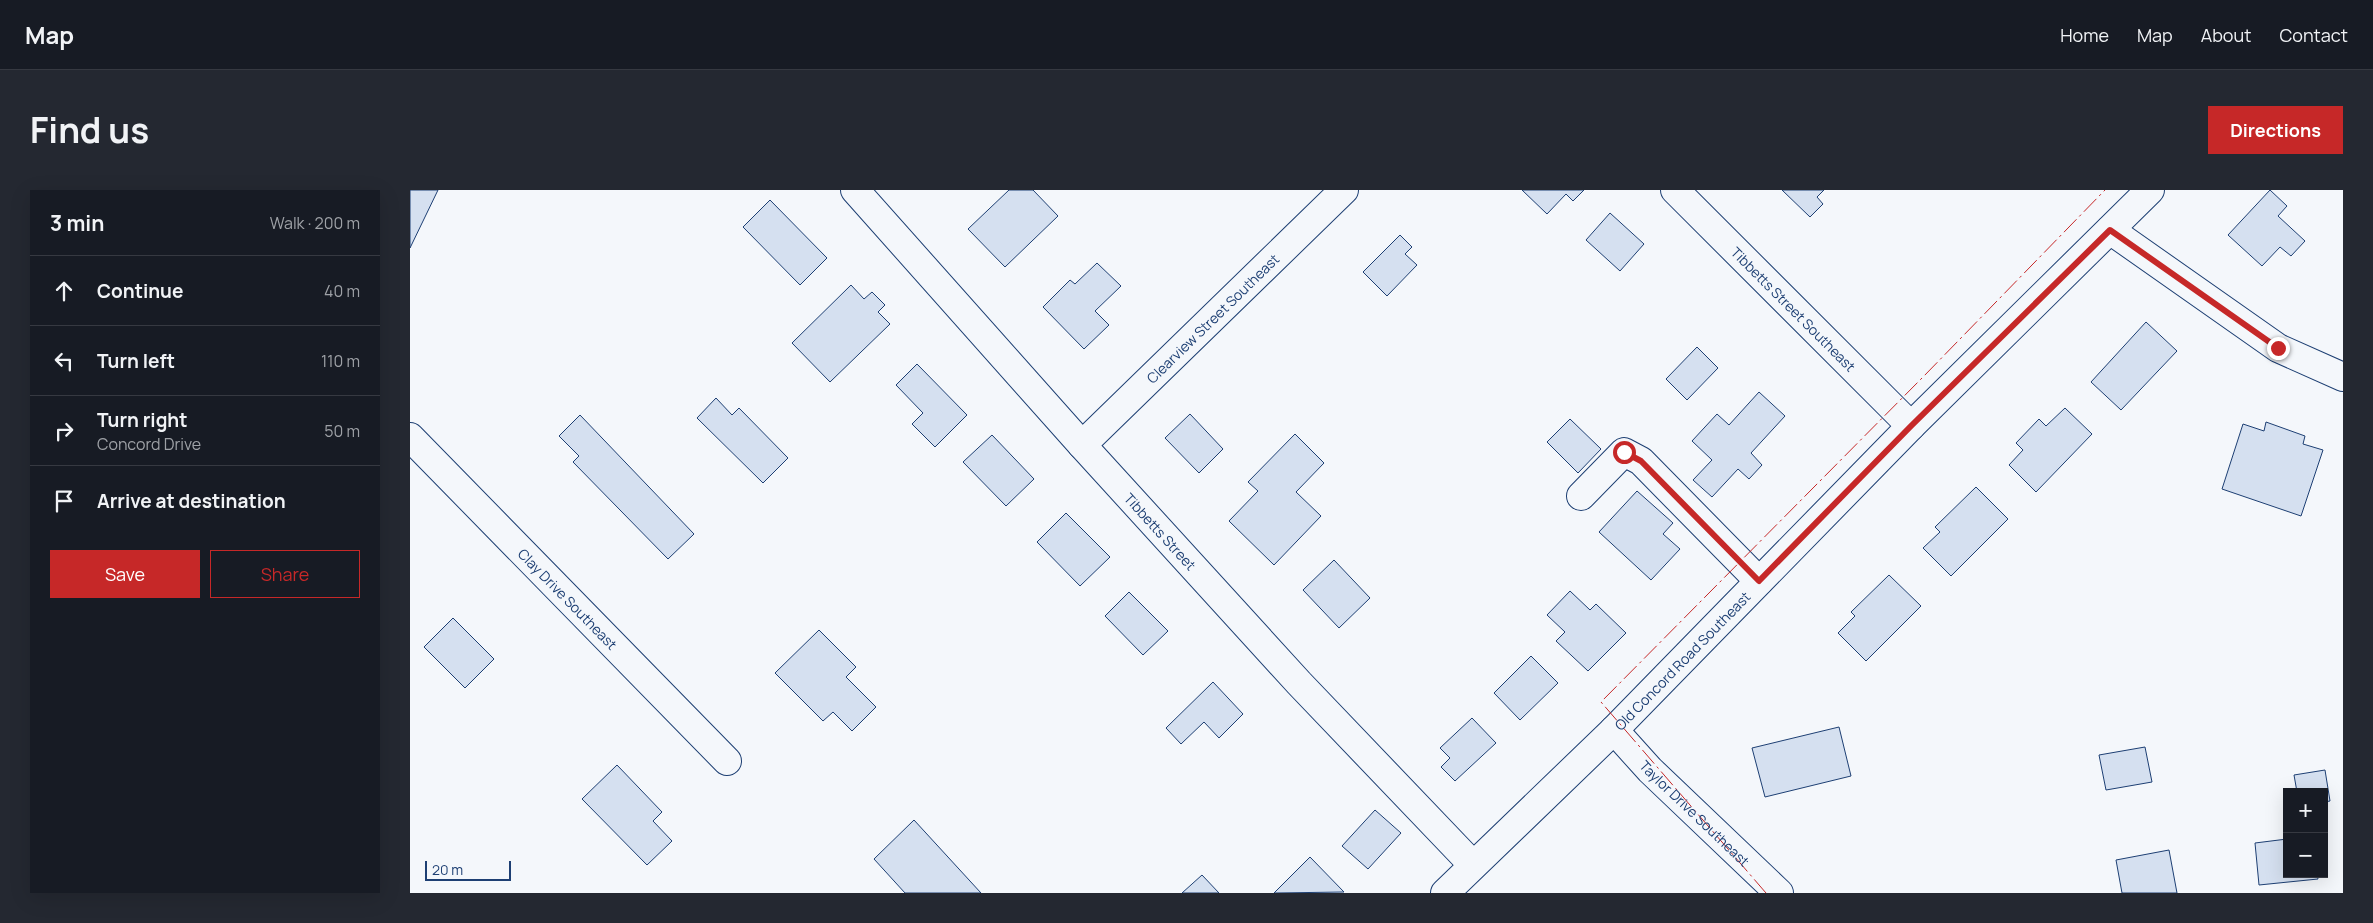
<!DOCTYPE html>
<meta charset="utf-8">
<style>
:root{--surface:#171b24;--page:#242831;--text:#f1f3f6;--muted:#9ea1a6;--line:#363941;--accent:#c62828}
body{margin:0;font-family:Manrope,sans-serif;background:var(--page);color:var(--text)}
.controls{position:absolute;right:15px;bottom:15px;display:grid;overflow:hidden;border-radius:0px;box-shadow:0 5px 20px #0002}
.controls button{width:45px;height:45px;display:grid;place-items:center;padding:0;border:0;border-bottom:1px solid var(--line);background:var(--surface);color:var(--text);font:25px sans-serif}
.scale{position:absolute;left:15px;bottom:12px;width:86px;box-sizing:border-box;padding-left:5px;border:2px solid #1d3f73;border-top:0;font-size:14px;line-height:18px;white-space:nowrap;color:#1d3f73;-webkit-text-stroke:4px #f4f7fb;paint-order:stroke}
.stop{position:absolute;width:15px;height:15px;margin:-11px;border:4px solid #c62828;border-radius:50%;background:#fff}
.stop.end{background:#c62828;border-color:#fff;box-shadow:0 1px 5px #0008}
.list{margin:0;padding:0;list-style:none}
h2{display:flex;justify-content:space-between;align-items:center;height:65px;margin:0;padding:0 20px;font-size:21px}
h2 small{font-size:16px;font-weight:400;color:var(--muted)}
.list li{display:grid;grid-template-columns:32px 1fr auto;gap:15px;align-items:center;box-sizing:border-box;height:70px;padding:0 20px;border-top:1px solid var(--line)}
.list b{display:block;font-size:19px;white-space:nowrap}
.list p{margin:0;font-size:16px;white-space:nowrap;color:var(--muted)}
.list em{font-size:16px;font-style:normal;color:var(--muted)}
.actions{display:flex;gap:10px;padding:15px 20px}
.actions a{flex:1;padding:11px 0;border:1px solid var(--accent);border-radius:0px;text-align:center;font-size:18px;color:var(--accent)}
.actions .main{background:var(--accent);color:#fff}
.icon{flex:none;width:28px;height:28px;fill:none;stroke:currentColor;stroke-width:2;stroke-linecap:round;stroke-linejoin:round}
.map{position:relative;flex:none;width:1933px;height:703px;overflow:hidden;border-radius:0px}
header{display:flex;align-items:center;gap:30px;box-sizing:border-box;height:70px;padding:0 25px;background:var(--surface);border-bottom:1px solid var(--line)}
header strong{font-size:24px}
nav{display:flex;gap:28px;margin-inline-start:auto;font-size:18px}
.intro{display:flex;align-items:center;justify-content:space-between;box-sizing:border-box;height:120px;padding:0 30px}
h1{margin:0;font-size:35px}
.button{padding:12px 22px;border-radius:0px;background:var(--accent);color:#fff;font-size:18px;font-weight:700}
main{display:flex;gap:30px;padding:0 30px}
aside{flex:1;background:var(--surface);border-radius:0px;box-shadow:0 5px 20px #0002}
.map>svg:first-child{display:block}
.building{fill:#d5e0f0;stroke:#1d3f73}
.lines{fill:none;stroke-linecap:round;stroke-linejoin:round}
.minor-casing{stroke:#1d3f73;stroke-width:30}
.minor{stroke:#f4f7fb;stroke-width:28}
.power{stroke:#c62828;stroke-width:1;stroke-dasharray:18 4 2.5 4;stroke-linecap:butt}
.route{stroke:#c62828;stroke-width:6}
.labels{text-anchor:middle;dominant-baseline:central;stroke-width:4;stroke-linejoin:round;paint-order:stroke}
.street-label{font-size:14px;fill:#1d3f73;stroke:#f4f7fb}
</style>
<header>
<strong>Map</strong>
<nav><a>Home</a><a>Map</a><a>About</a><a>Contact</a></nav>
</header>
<div class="intro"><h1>Find us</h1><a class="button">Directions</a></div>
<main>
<aside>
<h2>3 min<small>Walk · 200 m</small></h2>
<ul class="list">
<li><svg class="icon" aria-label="ahead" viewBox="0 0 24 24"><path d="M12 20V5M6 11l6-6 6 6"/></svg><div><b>Continue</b></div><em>40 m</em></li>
<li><svg class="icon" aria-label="left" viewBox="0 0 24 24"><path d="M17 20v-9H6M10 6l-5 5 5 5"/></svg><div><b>Turn left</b></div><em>110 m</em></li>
<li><svg class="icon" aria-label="right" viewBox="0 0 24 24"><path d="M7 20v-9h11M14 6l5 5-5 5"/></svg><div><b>Turn right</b><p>Concord Drive</p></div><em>50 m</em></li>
<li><svg class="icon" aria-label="arrive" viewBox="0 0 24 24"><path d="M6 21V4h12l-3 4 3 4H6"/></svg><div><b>Arrive at destination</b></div></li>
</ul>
<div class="actions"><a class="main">Save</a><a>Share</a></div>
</aside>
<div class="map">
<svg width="1933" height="703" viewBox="0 0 1933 703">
<rect width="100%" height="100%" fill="#f4f7fb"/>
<!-- building -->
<path class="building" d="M0,0h28l-28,58z
M599,0h24l25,26 -53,51 -37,-38z
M1112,0h62l-11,11 -7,-7 -19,20z
M1372,0h42l-7,7 6,7 -13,13z
M1860,0l17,16 -9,10 27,25 -14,15 -11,-9 -18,19 -34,-31z
M360,10l57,58 -27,27 -57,-58z
M1200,23l34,31 -24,27 -34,-31z
M990,45l12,12 -7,7 12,11 -30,31 -24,-24z
M687,73l24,23 -26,25 14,14 -25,24 -41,-42 27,-27 5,4z
M441,95l13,14 8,-7 13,13 -7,7 12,12 -60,58 -38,-39z
M1736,132l31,29 -56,59 -30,-28z
M1287,157l21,21 -31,32 -21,-21z
M507,174l50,51 -32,32 -23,-23 11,-11 -27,-28z
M1349,202l26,24 -34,37 11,12 -13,14 -11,-10 -26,28 -19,-17 19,-20 -20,-19 25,-27 12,11z
M306,208l16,17 7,-7 49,50 -25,25 -66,-65z
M1655,218l27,26 -56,58 -27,-27 14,-15 -7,-7 23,-24 7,7z
M780,224l33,35 -24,24 -34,-35z
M170,225l114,119 -26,25 -95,-97 6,-6 -20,-20z
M1160,229l31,30 -23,24 -31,-31z
M1856,232l39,14 -2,8 20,6 -22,66 -79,-27 21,-65 21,7z
M885,244l29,29 -28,29 25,24 -47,49 -45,-44 29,-30 -10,-9z
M582,245l42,44 -28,27 -43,-44z
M1566,297l32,32 -57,57 -28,-28 17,-16 -5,-5z
M1227,301l36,32 -10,11 17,15 -29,31 -52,-48z
M656,323l44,44 -30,29 -43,-44z
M924,370l36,38 -31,30 -36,-38z
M1479,385l32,31 -55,55 -28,-28 17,-17 -4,-4z
M1160,401l20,19 6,-6 30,29 -38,38 -32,-30 9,-9 -18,-17z
M719,402l39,39 -25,24 -38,-39z
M43,428l41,41 -29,29 -41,-41z
M409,440l37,37 -10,10 30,30 -24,24 -19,-19 -10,9 -48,-48z
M1121,466l27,27 -38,37 -26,-27z
M803,492l30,32 -24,24 -15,-16 -23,22 -15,-16z
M1062,528l24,25 -41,38 -14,-14 9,-9 -10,-10z
M1429,537l12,49 -86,21 -13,-49z
M1735,557l7,35 -46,8 -7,-35z
M207,575l45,47 -9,9 19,20 -25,24 -65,-66z
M1915,580l5,31 -6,1v-10h-27l-3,-17z
M965,620l26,23 -33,36 -26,-23z
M504,630l67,73h-76l-31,-34z
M1877,649v35h30l1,5 -59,6 -4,-42z
M1759,660l8,43h-55l-6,-33z
M900,667l34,35 -70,1z
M792,685l17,18h-37z"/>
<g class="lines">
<!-- minor casing -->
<g class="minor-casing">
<g id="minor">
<path id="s1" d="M445,0l227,255 217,238 174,182"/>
<path id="s2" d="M1265,0l236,236"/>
<path d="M1700,40l168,118 65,29"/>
<path id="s3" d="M0,247l317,324"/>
<path id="s4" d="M672,255l262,-255"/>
<path d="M1171,306l43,-44 17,9 118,120"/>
<path id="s5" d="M1204,540l36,40 129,123"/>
<path id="s6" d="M1035,703l169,-163 297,-304 239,-236"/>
</g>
</g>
<!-- minor -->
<use href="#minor" class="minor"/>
<!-- power -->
<path class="power" d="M1356,703l-165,-191 323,-326 181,-186"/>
</g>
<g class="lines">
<!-- route -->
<path class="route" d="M1214,262l17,9 118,120 152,-155 199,-196 168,118"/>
</g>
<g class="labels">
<!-- street labels -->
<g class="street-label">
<text stroke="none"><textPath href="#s2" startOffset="168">Tibbetts Street Southeast</textPath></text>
<text stroke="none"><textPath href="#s4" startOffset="182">Clearview Street Southeast</textPath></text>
<text stroke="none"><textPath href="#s1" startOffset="458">Tibbetts Street</textPath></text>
<text stroke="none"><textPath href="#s3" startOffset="226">Clay Drive Southeast</textPath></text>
<text stroke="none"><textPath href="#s6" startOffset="332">Old Concord Road Southeast</textPath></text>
<text stroke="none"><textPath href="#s5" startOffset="116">Taylor Drive Southeast</textPath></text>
</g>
</g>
</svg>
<div class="controls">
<button>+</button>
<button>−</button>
</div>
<div class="scale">20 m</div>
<div class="stop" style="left:1214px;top:262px"></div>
<div class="stop end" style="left:1868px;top:158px"></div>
</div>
</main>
